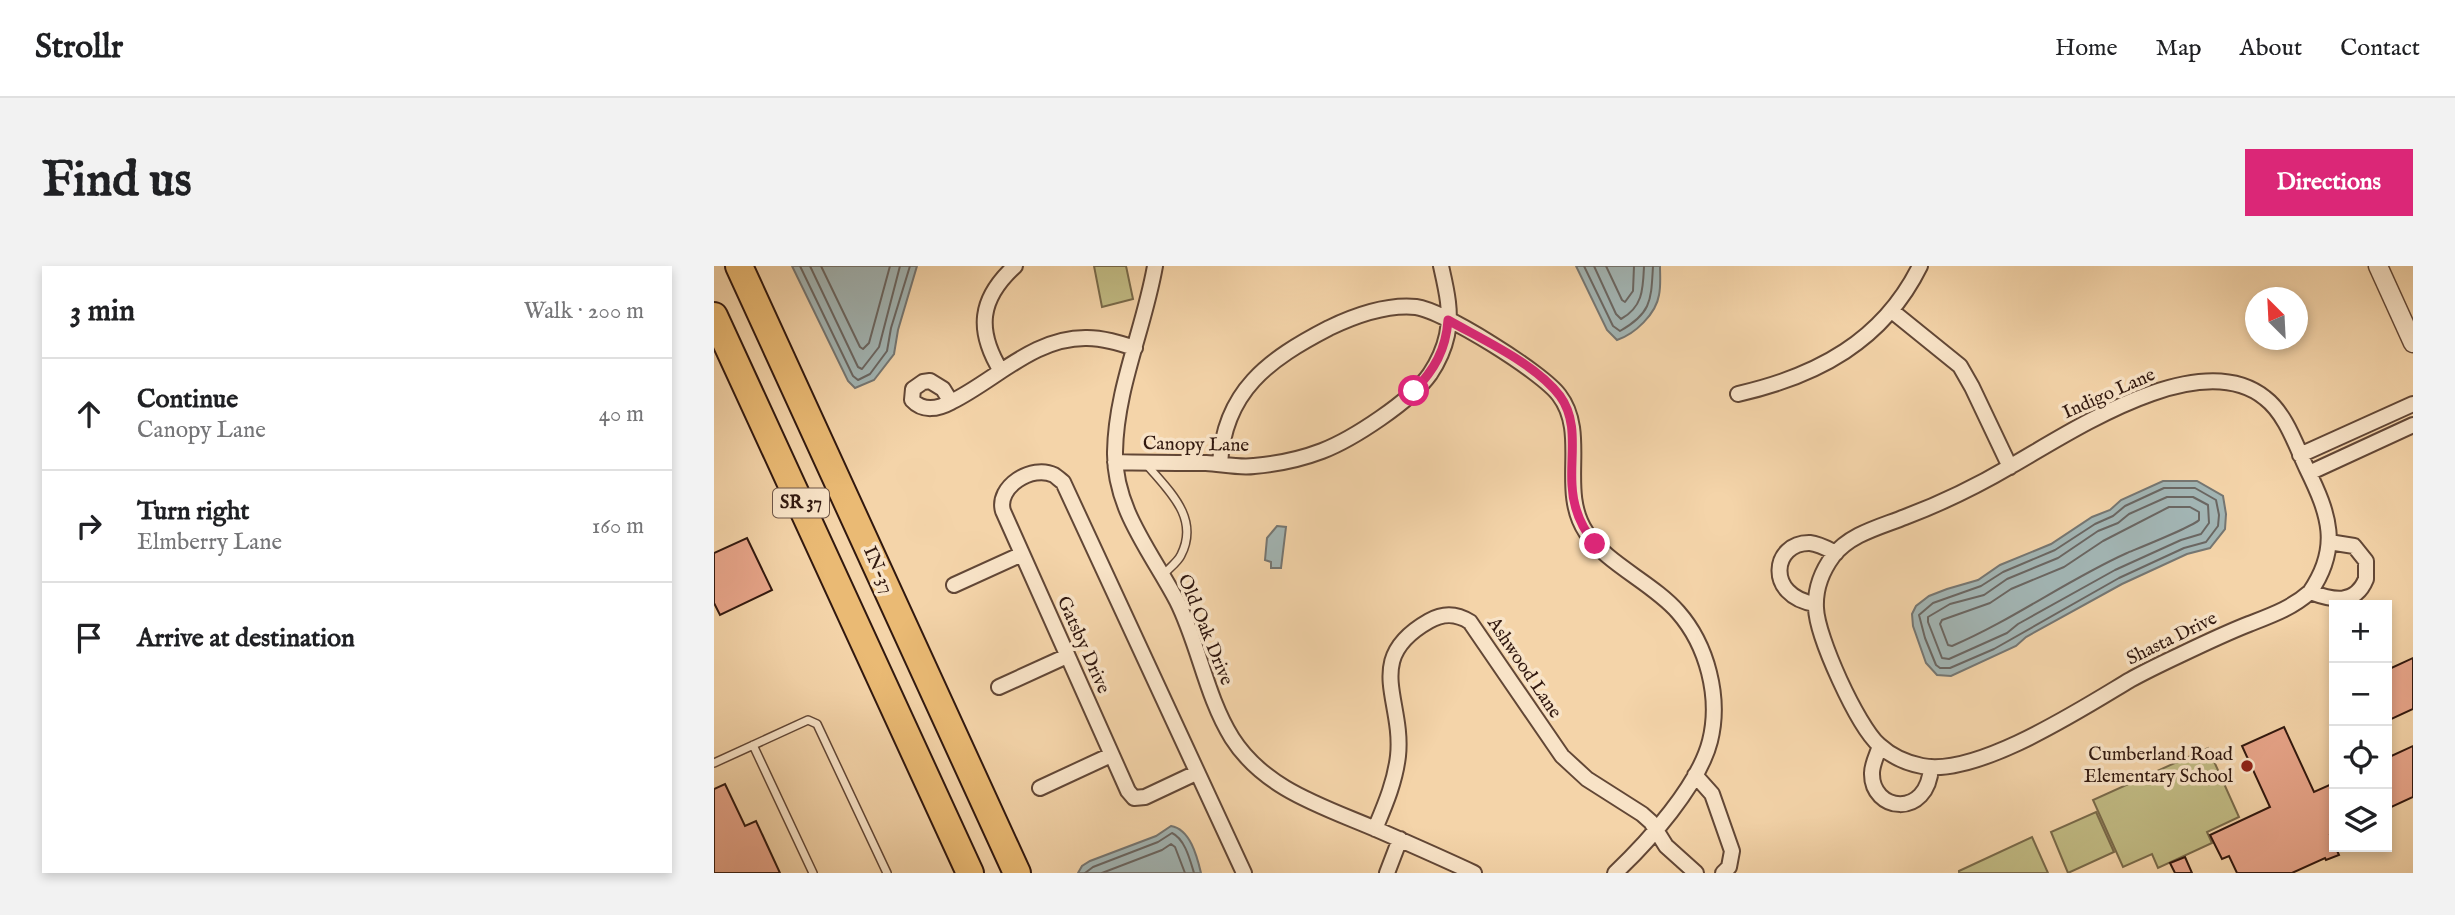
<!DOCTYPE html>
<meta charset="utf-8">
<style>
:root{--surface:#fff;--page:#f2f2f2;--text:#202124;--muted:#757577;--line:#e0e0e0;--accent:#db2777}
body{margin:0;font-family:"IM FELL English",serif;background:var(--page);color:var(--text)}
.controls{position:absolute;right:21px;bottom:21px;display:grid;overflow:hidden;border-radius:0px;box-shadow:0 4px 10px #0003}
.controls button{width:63px;height:63px;display:grid;place-items:center;padding:0;border:0;border-bottom:2px solid var(--line);background:var(--surface);color:var(--text);font:35px sans-serif}
.compass{position:absolute;left:1531px;top:21px;width:63px;height:63px;border-radius:50%;background:var(--surface);box-shadow:0 4px 10px #0003;rotate:336deg}
.stop{position:absolute;width:21px;height:21px;margin:-16px;border:5px solid #db2777;border-radius:50%;background:#fff}
.stop.end{background:#db2777;border-color:#fff;box-shadow:0 2px 7px #0008}
.list{margin:0;padding:0;list-style:none}
h2{display:flex;justify-content:space-between;align-items:center;height:91px;margin:0;padding:0 28px;font-size:30px}
h2 small{font-size:23px;font-weight:400;color:var(--muted)}
.list li{display:grid;grid-template-columns:46px 1fr auto;gap:21px;align-items:center;box-sizing:border-box;height:112px;padding:0 28px;border-top:2px solid var(--line)}
.list b{display:block;font-size:26px;white-space:nowrap}
.list p{margin:0;font-size:23px;white-space:nowrap;color:var(--muted)}
.list em{font-size:23px;font-style:normal;color:var(--muted)}
.icon{flex:none;width:38px;height:38px;fill:none;stroke:currentColor;stroke-width:2;stroke-linecap:round;stroke-linejoin:round}
.map{position:relative;flex:none;width:1699px;height:607px;overflow:hidden;border-radius:0px}
header{display:flex;align-items:center;gap:42px;box-sizing:border-box;height:98px;padding:0 35px;background:var(--surface);border-bottom:2px solid var(--line)}
header strong{font-size:33px}
nav{display:flex;gap:38px;margin-inline-start:auto;font-size:24px}
.intro{display:flex;align-items:center;justify-content:space-between;box-sizing:border-box;height:168px;padding:0 42px}
h1{margin:0;font-size:49px}
.button{padding:18px 32px;border-radius:0px;background:var(--accent);color:#fff;font-size:24px;font-weight:700}
main{display:flex;gap:42px;padding:0 42px}
aside{flex:1;background:var(--surface);border-radius:0px;box-shadow:0 4px 10px #0003}
.map>svg:first-child{display:block}
.green{fill:#c1bb84;stroke:#796a4a;stroke-width:2}
.water{fill:#a2b5b4;stroke:#757672;stroke-width:2}
.lines{fill:none;stroke-linecap:round;stroke-linejoin:round}
.shore{stroke:#6a6662;stroke-width:2}
.building{fill:#e9a68b;stroke:#31180f;stroke-width:2}
.service-casing{stroke:#624736;stroke-width:10}
.minor-casing{stroke:#624736;stroke-width:18}
.tertiary-casing{stroke:#624736;stroke-width:21}
.motorway-casing{stroke:#31180f;stroke-width:30}
.service{stroke:#f8e3c7;stroke-width:7}
.minor{stroke:#f8e3c7;stroke-width:14}
.tertiary{stroke:#f8e3c7;stroke-width:18}
.motorway{stroke:#eaba74;stroke-width:26}
.route{stroke:#db2777;stroke-width:9}
.poi-dot{fill:#8f2418;stroke:#f8e3c7;stroke-width:2.5}
.labels{text-anchor:middle;dominant-baseline:central;stroke-width:7;stroke-linejoin:round;paint-order:stroke}
.shield{fill:#f8e3c7;stroke:#6d5546;stroke-width:2}
.shield-label{font-size:18px;font-weight:bold;fill:#31180f}
.street-label{font-size:19px;fill:#31180f;stroke:#f8e3c7}
.poi-label{font-size:19px;fill:#31180f;stroke:#f8e3c7;text-anchor:end}
</style>
<header>
<strong>Strollr</strong>
<nav><a>Home</a><a>Map</a><a>About</a><a>Contact</a></nav>
</header>
<div class="intro"><h1>Find us</h1><a class="button">Directions</a></div>
<main>
<aside>
<h2>3 min<small>Walk · 200 m</small></h2>
<ul class="list">
<li><svg class="icon" aria-label="ahead" viewBox="0 0 24 24"><path d="M12 20V5M6 11l6-6 6 6"/></svg><div><b>Continue</b><p>Canopy Lane</p></div><em>40 m</em></li>
<li><svg class="icon" aria-label="right" viewBox="0 0 24 24"><path d="M7 20v-9h11M14 6l5 5-5 5"/></svg><div><b>Turn right</b><p>Elmberry Lane</p></div><em>160 m</em></li>
<li><svg class="icon" aria-label="arrive" viewBox="0 0 24 24"><path d="M6 21V4h12l-3 4 3 4H6"/></svg><div><b>Arrive at destination</b></div></li>
</ul>
</aside>
<div class="map">
<svg width="1699" height="607" viewBox="0 0 1699 607">
<rect width="100%" height="100%" fill="#f4d4a9"/>
<filter id="stains"><feTurbulence type="fractalNoise" baseFrequency=".00286" numOctaves="4"/><feColorMatrix values="0 0 0 0 .2 0 0 0 0 .09 0 0 0 0 .02 0 0 0 .5 -.17"/></filter>
<radialGradient id="worn" r=".72"><stop offset=".6" stop-color="#630" stop-opacity="0"/><stop offset="1" stop-color="#630" stop-opacity=".3"/></radialGradient>
<!-- green -->
<path class="green" d="M380,0h32l7,33 -31,8z
M1494,482l31,69 -32,15 5,11 -54,25 -6,-14 -29,13 -30,-67z
M1382,546l18,40 -46,21 -17,-41z
M1318,571l16,36h-89v-2z"/>
<!-- water -->
<path class="water" d="M78,0h125l-19,64 -4,24 -20,26 -19,8 -7,-7z
M862,0h84c0,9 1,20 -1,29 -3,19 -24,39 -42,45l-10,-10z
M1449,215h34l26,15 3,18 -1,15 -15,19 -23,6 -65,30 -96,53 -10,9 -65,30 -14,-1 -11,-12 -13,-37 -1,-12 4,-8 13,-10 18,-7 31,-9 22,-15 51,-21 41,-27 18,-7 11,-10z
M563,260l9,1 -5,41h-10v-6l-6,-2 2,-22z
M457,560c19,3 26,30 30,47h-123l4,-7 8,-5 66,-25z"/>
<g class="lines">
<!-- shore -->
<path class="shore" d="M86,0l53,110 5,4 12,-6 17,-23 4,-23 19,-62
M96,0l48,101 4,2 17,-22 21,-81
M107,0l39,81 3,2 6,-6 21,-77
M870,0l29,60 7,5c32,-18 31,-31 33,-65
M880,0l22,48 5,5c22,-12 22,-30 23,-53
M892,0l16,34 3,2 8,-11 1,-25
M1450,222h31l21,12 3,15 -1,11 -12,16 -22,6 -65,30 -125,71 -44,19h-10l-4,-3 -11,-27 -6,-23 14,-12 48,-17 22,-14 52,-22 40,-26 18,-8 12,-10z
M1453,231h26l15,8 1,18 -8,11 -20,6 -66,30 -97,54 -11,9 -58,26 -7,-1 -14,-36v-5l22,-13 34,-9 23,-16 51,-21 40,-27 20,-8 11,-9z
M1455,241h21l9,5v8c-5,6 -60,28 -72,33 -60,27 -114,67 -175,93l-4,-1 -8,-21 2,-4 48,-17 21,-14 53,-22 39,-26z
M371,607l8,-6 65,-25 14,-9c13,6 18,27 22,40
M388,607l60,-23 9,-6 4,3 10,26"/>
</g>
<!-- building -->
<path class="building" d="M33,272l25,52 -52,25 -6,-12v-50z
M1699,392v51l-26,12v-51z
M1570,461l30,65 20,-9v50l-4,2 9,20 -13,5 -1,-2 -33,15h-55l-8,-17 -7,3 -12,-24 60,-28 -28,-61z
M1699,480v51l-26,12v-51z
M11,518l20,42 11,-5 24,52h-66v-84z
M1471,591l7,16h-17l-5,-10z"/>
<g class="lines">
<!-- service casing -->
<g class="service-casing">
<path id="service" d="M433,199c22,26 53,53 34,90 -3,7 -13,14 -18,20
M39,479l60,128
M0,497l94,-43 9,4 70,149"/>
</g>
<!-- minor casing -->
<g class="minor-casing">
<path id="minor" d="M441,0c-11,63 -39,122 -40,186 -1,57 37,101 62,149 22,44 29,95 55,137 33,52 93,69 146,92 32,14 64,28 96,43
M1178,45l68,55 12,21 38,80
M287,105c-25,-41 -22,-72 14,-105
M216,115l13,8 8,13c-13,7 -28,10 -39,-2l1,-11 10,-7z
M1024,128c79,-18 145,-53 182,-128
M237,136c45,-22 83,-65 136,-64 16,0 32,5 48,10
M1586,189l113,-51
M401,196c31,1 61,1 91,1 16,1 33,5 48,3 23,-2 47,-7 68,-15 31,-12 89,-50 108,-77 8,-12 14,-25 17,-39 5,-23 -1,-47 -6,-69
M506,198c4,-73 49,-105 109,-136 27,-13 57,-24 87,-21 28,4 126,65 143,88 30,39 -1,95 27,137 19,31 67,51 92,80 29,33 43,85 32,129 -11,44 -62,101 -95,132
M1595,207l104,-48
M240,319l68,-31
M1596,326c31,-45 19,-78 -3,-123 -11,-23 -21,-55 -42,-71 -66,-53 -194,34 -254,68 -34,20 -69,37 -106,51 -25,10 -55,17 -72,39 -11,15 -18,33 -17,52 1,29 41,117 63,137 12,11 27,18 43,21 55,11 161,-58 208,-86 16,-9 33,-17 50,-25 23,-11 46,-22 69,-31 23,-9 43,-16 61,-32 22,8 45,14 56,-13v-18l-12,-15 -25,-4
M1101,338c-50,-8 -43,-62 -5,-61 9,1 18,6 26,10
M285,421l68,-31
M1166,480c-3,9 -8,18 -8,27 -1,39 56,46 59,-6
M482,507l-51,24 -11,1 -6,-7 -125,-280c-7,-24 29,-47 51,-36 3,2 6,5 9,7l181,391
M981,509l17,19 20,57 -3,16 -6,6
M326,522l71,-33
M661,563c10,-24 20,-47 23,-73 6,-57 -36,-97 31,-135 14,-8 27,-8 41,1l92,134 25,23 55,35 9,8 15,24 30,27
M673,607l13,-34"/>
</g>
<!-- tertiary casing -->
<g class="tertiary-casing">
<path id="tertiary" d="M1664,0l35,77"/>
</g>
<!-- motorway casing -->
<g class="motorway-casing">
<path id="motorway" d="M25,0l278,607
M0,50l256,557"/>
</g>
<!-- service -->
<use href="#service" class="service"/>
<!-- minor -->
<use href="#minor" class="minor"/>
<!-- tertiary -->
<use href="#tertiary" class="tertiary"/>
<!-- motorway -->
<use href="#motorway" class="motorway"/>
</g>
<g class="lines">
<!-- route -->
<path class="route" d="M700,125c20,-21 32,-41 34,-71 35,20 88,44 112,76 19,26 10,59 12,89 1,23 9,42 23,59"/>
</g>
<!-- markers -->
<circle class="poi-dot" cx="1533" cy="500" r="7"/>
<g class="labels">
<!-- shield labels -->
<rect class="shield" x="59" y="222.5" width="56" height="29" rx="5"/>
<g class="shield-label">
<text x="87" y="237">SR 37</text>
</g>
<!-- street labels -->
<g class="street-label">
<text transform="translate(1395 128) rotate(-24)">Indigo Lane</text>
<text transform="translate(482 179) rotate(1)">Canopy Lane</text>
<text transform="translate(164 304) rotate(66)">IN-37</text>
<text transform="translate(491 364) rotate(68)">Old Oak Drive</text>
<text transform="translate(1458 373) rotate(-26)">Shasta Drive</text>
<text transform="translate(369 379) rotate(66)">Gatsby Drive</text>
<text transform="translate(810 402) rotate(56)">Ashwood Lane</text>
</g>
<!-- poi labels -->
<g class="poi-label">
<text x="1519" y="489">Cumberland Road<tspan x="1519" dy="22">Elementary School</tspan></text>
</g>
</g>
<rect width="100%" height="100%" filter="url(#stains)"/>
<rect width="100%" height="100%" fill="url(#worn)"/>
</svg>
<div class="controls">
<button>+</button>
<button>−</button>
<button><svg class="icon" aria-label="locate" viewBox="0 0 24 24"><circle cx="12" cy="12" r="6"/><path d="M12 2v4M12 18v4M2 12h4M18 12h4"/></svg></button>
<button><svg class="icon" aria-label="layers" viewBox="0 0 24 24"><path d="M12 4l9 5-9 5-9-5zM3 14l9 5 9-5"/></svg></button>
</div>
<svg class="compass" viewBox="-18 -18 36 36"><path d="M0-13l5 13h-10z" fill="#e53935"/><path d="M0 13l5-13h-10z" fill="#757577"/></svg>
<div class="stop" style="left:700px;top:125px"></div>
<div class="stop end" style="left:881px;top:278px"></div>
</div>
</main>
